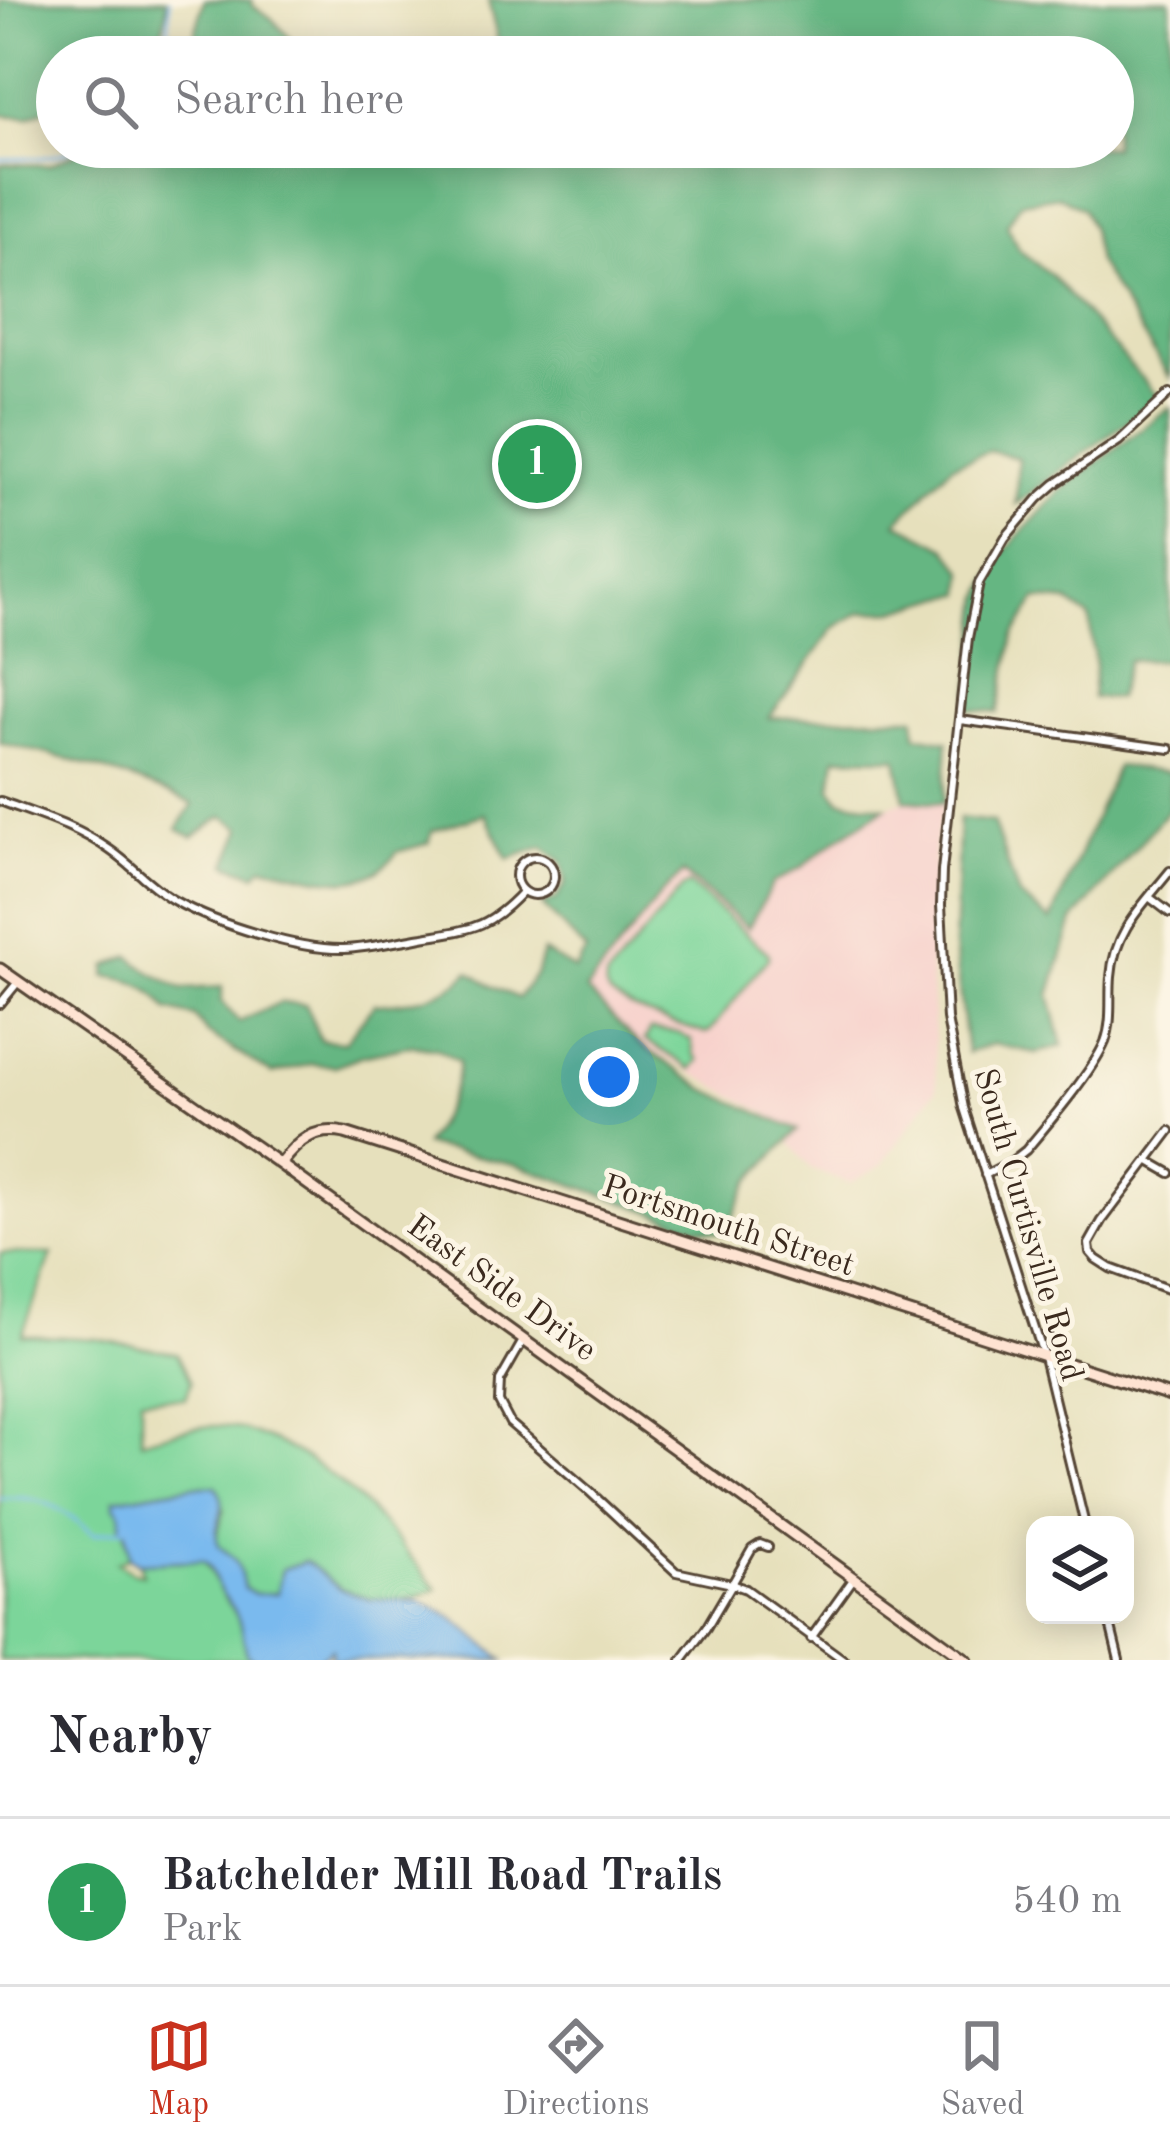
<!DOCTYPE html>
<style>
:root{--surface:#fff;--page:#f7f7f7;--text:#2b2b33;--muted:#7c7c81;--line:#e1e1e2;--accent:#c8321e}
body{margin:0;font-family:"Old Standard TT",serif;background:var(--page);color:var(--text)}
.controls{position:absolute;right:36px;bottom:36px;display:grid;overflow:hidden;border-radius:24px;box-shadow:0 6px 30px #0003}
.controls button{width:108px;height:108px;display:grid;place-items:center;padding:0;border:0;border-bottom:3px solid var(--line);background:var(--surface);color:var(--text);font:60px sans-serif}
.you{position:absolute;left:609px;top:1077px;width:42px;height:42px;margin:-30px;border:9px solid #fff;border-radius:50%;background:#1a73e8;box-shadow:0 0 0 18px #1a73e833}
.badge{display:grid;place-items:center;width:78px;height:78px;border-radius:50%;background:var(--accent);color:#fff;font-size:39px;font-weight:700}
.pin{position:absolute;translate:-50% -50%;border:6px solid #fff;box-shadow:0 3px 12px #0006}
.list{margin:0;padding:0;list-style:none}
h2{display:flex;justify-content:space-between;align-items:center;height:156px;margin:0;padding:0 48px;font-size:51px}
h2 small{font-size:39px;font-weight:400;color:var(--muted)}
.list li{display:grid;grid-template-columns:78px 1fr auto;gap:36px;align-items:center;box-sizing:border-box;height:168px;padding:0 48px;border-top:3px solid var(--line)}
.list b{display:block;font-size:45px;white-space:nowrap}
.list p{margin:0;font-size:39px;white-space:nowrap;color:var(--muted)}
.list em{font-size:39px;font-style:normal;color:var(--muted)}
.icon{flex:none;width:66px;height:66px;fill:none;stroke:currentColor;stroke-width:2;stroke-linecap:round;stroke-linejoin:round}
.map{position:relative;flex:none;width:1170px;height:1660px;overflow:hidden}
.search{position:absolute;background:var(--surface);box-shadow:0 6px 30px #0003;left:36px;right:36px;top:36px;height:132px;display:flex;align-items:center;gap:30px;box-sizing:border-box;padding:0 42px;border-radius:66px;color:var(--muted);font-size:45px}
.sheet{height:324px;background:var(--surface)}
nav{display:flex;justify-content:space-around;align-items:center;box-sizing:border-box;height:168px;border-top:3px solid var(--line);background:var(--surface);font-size:33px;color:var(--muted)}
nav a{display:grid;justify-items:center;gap:6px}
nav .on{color:var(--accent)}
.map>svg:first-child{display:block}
.built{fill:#f7d0cb}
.green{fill:#7cd59a;stroke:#5c805c;stroke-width:3}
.forest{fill:#65b682;stroke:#507050;stroke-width:3}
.water{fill:#7abaee;stroke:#5a7286;stroke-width:3}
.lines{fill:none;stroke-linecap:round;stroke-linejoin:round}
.stream{stroke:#7abaee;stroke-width:3}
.street-casing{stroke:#554536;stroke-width:12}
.secondary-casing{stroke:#554536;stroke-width:15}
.street{stroke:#fff;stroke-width:6}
.secondary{stroke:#fee3d2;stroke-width:9}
.labels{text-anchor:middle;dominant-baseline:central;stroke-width:10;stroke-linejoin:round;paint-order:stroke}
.street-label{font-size:33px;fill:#3b2a1e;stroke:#fcf5e5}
</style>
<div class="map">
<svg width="1170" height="1660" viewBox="0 0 1170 1660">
<rect width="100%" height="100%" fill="#fcf5e5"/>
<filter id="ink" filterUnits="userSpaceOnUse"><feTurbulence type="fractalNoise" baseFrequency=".00833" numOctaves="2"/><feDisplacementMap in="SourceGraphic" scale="24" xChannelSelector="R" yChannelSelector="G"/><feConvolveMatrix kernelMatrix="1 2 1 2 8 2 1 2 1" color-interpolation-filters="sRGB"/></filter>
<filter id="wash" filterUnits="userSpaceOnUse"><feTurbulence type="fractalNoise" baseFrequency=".004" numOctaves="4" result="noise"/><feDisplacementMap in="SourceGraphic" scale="48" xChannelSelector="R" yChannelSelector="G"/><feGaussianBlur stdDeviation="2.7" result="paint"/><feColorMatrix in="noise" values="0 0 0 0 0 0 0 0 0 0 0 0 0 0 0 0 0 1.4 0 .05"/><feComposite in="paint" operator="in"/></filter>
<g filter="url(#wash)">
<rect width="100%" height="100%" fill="#e6e0bc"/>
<!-- built -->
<path class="built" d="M905,800l39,3 -9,42 -5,115 7,128 -56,78 -31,17 -38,-13 -23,-27 8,-13 -158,-86 -54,-54 77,-97 21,-20 65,54 25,-44 29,-16 35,-28 49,-32z"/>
<!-- green -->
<path class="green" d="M689,884l79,69v5l-58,73 -5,2c-20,-6 -92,-26 -99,-44 -1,-3 0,-7 0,-10l76,-91z
M651,1029l27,4 13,7 3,14 5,6 -7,9 -47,-29z
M0,1253l52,1 -30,81 74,4 81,14 14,29 -5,16h-45v43c23,-7 51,-15 74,-15 21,0 36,6 55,14 76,32 116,88 167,149 -28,14 -64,14 -93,1 -14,-7 -27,-19 -39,-29l-28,32 -22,1 -11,-6 -8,-27 -17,-15 -3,-8 8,-28 -8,-24h-23l-78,13 10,30 5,28 -12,6 14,9 11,2 -4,-11 64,-3c9,9 9,16 15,27 6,13 17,22 22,35 5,14 3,27 14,38h-254z"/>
<!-- forest -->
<path class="forest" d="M0,0h167c-1,25 -5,40 -23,57h-87v47l-29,13 -28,-2z
M204,0h48l1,6 17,11 20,21 -6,15 -14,4h-81z
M488,0h682v257l-4,18 4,2v101l-73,-116 -6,-34 -8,-19 -24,-13 -38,6 -14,23 12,25 32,25 108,123 -143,106 2,-46 -29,-7 -37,14 -55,57 50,26 18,24 -2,22 -25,4 -43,13 -34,1 -27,16 -65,90 146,-1 1,18 32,6 -4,62 -39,-3 -8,-42 -61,-1 -5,31 9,12 46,7 -49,32 -35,28 -29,16 -25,45 -65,-55 -21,20 -76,97 53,54 66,45 93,41 -48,51 -25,53 -29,-7 -182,-63 -90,-19c17,-26 33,-53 35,-84l-22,-12 -25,-4 -51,11 -26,10 -24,-2 -39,10 -65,-41 -12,-16 -28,-7c-15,-24 -34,-30 -61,-34l1,-10 23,-10 20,16 32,17 40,-2v15l17,20 42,-20 25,3 14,35 25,2 29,-38c30,-1 75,-7 95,-33l23,15 26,12 19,-26 6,-20 32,18 11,-19 -44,-46 14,-6 10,-16 -5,-22 -18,-14 -35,12 -23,-45 -53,17 -3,12 -32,9c-33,48 -88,22 -134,14l-7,8 -29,-10 15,-36 -19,-12 -31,21 -15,-8 16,-25c-63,-29 -126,-47 -193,-61v-579l49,1 39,-18h274l68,15 72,-15h611v-90h-611z
M1170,407v254l-42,-1 -11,38h-25l3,-32 -6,-49 -21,-15 -31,-3 -23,37 -16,76 -30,-3 14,-113 23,-45 55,-60z
M1117,766l53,7v35l-97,113 -23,74 13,51 -27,7 -43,-9 -26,9 -13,-106 5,-129 34,4 26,74 32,25z"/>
<!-- water -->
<path class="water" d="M193,1486h23c17,24 -7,41 3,59 2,4 12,10 15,14 6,7 8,20 10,29l11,6 22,-1 5,-24 23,-8 35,28 27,9 51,2 33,16 53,44h-172v-11l-14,11h-64l-7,-5 -6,-30 -6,-13 -17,-25 -8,-21 -7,-6 -64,3 -9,-6 -4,-27 -5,-2v-14l-6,-8v-7z"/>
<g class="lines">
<!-- stream -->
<path class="stream" d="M163,57l4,-4 3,-53
M0,159c27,0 53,1 77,-12
M0,1499c41,-6 63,11 94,35l31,-5"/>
</g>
</g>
<g filter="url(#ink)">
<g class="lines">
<!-- street casing -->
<g class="street-casing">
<path id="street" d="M960,720l210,29
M0,801c38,14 76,25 110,49 23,16 41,37 65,51 41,23 123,49 169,48 24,-1 49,-7 73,-11 52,-9 69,-7 106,-47
M516 876a19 19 0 1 1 38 0a19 19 0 1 1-38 0Z
M1149,897l21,16
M0,1004l18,-22
M1170,1131l-68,90 -13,23 1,8 6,7 14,9 60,22
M1149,1161l21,12
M985,1175l27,-14 14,-11c21,-25 67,-79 79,-108 8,-21 4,-43 6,-65 3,-46 32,-72 59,-106
M524,1339l-24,42 -1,21 11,21 79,68 87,81 56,12 20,-35 8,-5 8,3
M1085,1525l-41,-168 -80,-249 -17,-89 -6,-114 1,-34 26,-233 11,-55 26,-45 33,-39 17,-15 64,-43 51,-48
M1108,1615l11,45
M811,1638l43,-60
M682,1660l24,-32 26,-44 14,5 98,71"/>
</g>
<!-- secondary casing -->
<g class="secondary-casing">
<path id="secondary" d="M0,969l280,195 687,496
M280,1164c19,-24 34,-37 65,-31l825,263"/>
</g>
<!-- street -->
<use href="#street" class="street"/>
<!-- secondary -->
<use href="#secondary" class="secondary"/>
</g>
</g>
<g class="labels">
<!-- street labels -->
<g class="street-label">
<text transform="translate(1027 1225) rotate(74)">South Curtisville Road</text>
<text transform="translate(728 1227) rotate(18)">Portsmouth Street</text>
<text transform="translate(501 1289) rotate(36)">East Side Drive</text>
</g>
</g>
</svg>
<div class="controls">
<button><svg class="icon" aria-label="layers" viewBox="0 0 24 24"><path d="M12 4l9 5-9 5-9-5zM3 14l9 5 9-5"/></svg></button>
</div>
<div class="you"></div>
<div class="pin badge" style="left:537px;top:464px;background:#2e9e5b">1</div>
<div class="search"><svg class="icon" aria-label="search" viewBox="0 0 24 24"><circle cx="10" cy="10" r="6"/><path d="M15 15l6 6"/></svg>Search here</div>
</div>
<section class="sheet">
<h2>Nearby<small></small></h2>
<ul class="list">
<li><span class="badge" style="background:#2e9e5b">1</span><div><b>Batchelder Mill Road Trails</b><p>Park</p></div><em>540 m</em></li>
</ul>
</section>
<nav>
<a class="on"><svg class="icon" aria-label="map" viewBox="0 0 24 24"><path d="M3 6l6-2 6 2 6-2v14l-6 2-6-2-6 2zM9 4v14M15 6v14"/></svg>Map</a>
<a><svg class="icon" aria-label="directions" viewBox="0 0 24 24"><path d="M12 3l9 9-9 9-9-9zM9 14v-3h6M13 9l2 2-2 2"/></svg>Directions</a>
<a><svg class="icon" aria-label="saved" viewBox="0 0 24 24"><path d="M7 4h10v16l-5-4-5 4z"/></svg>Saved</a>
</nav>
